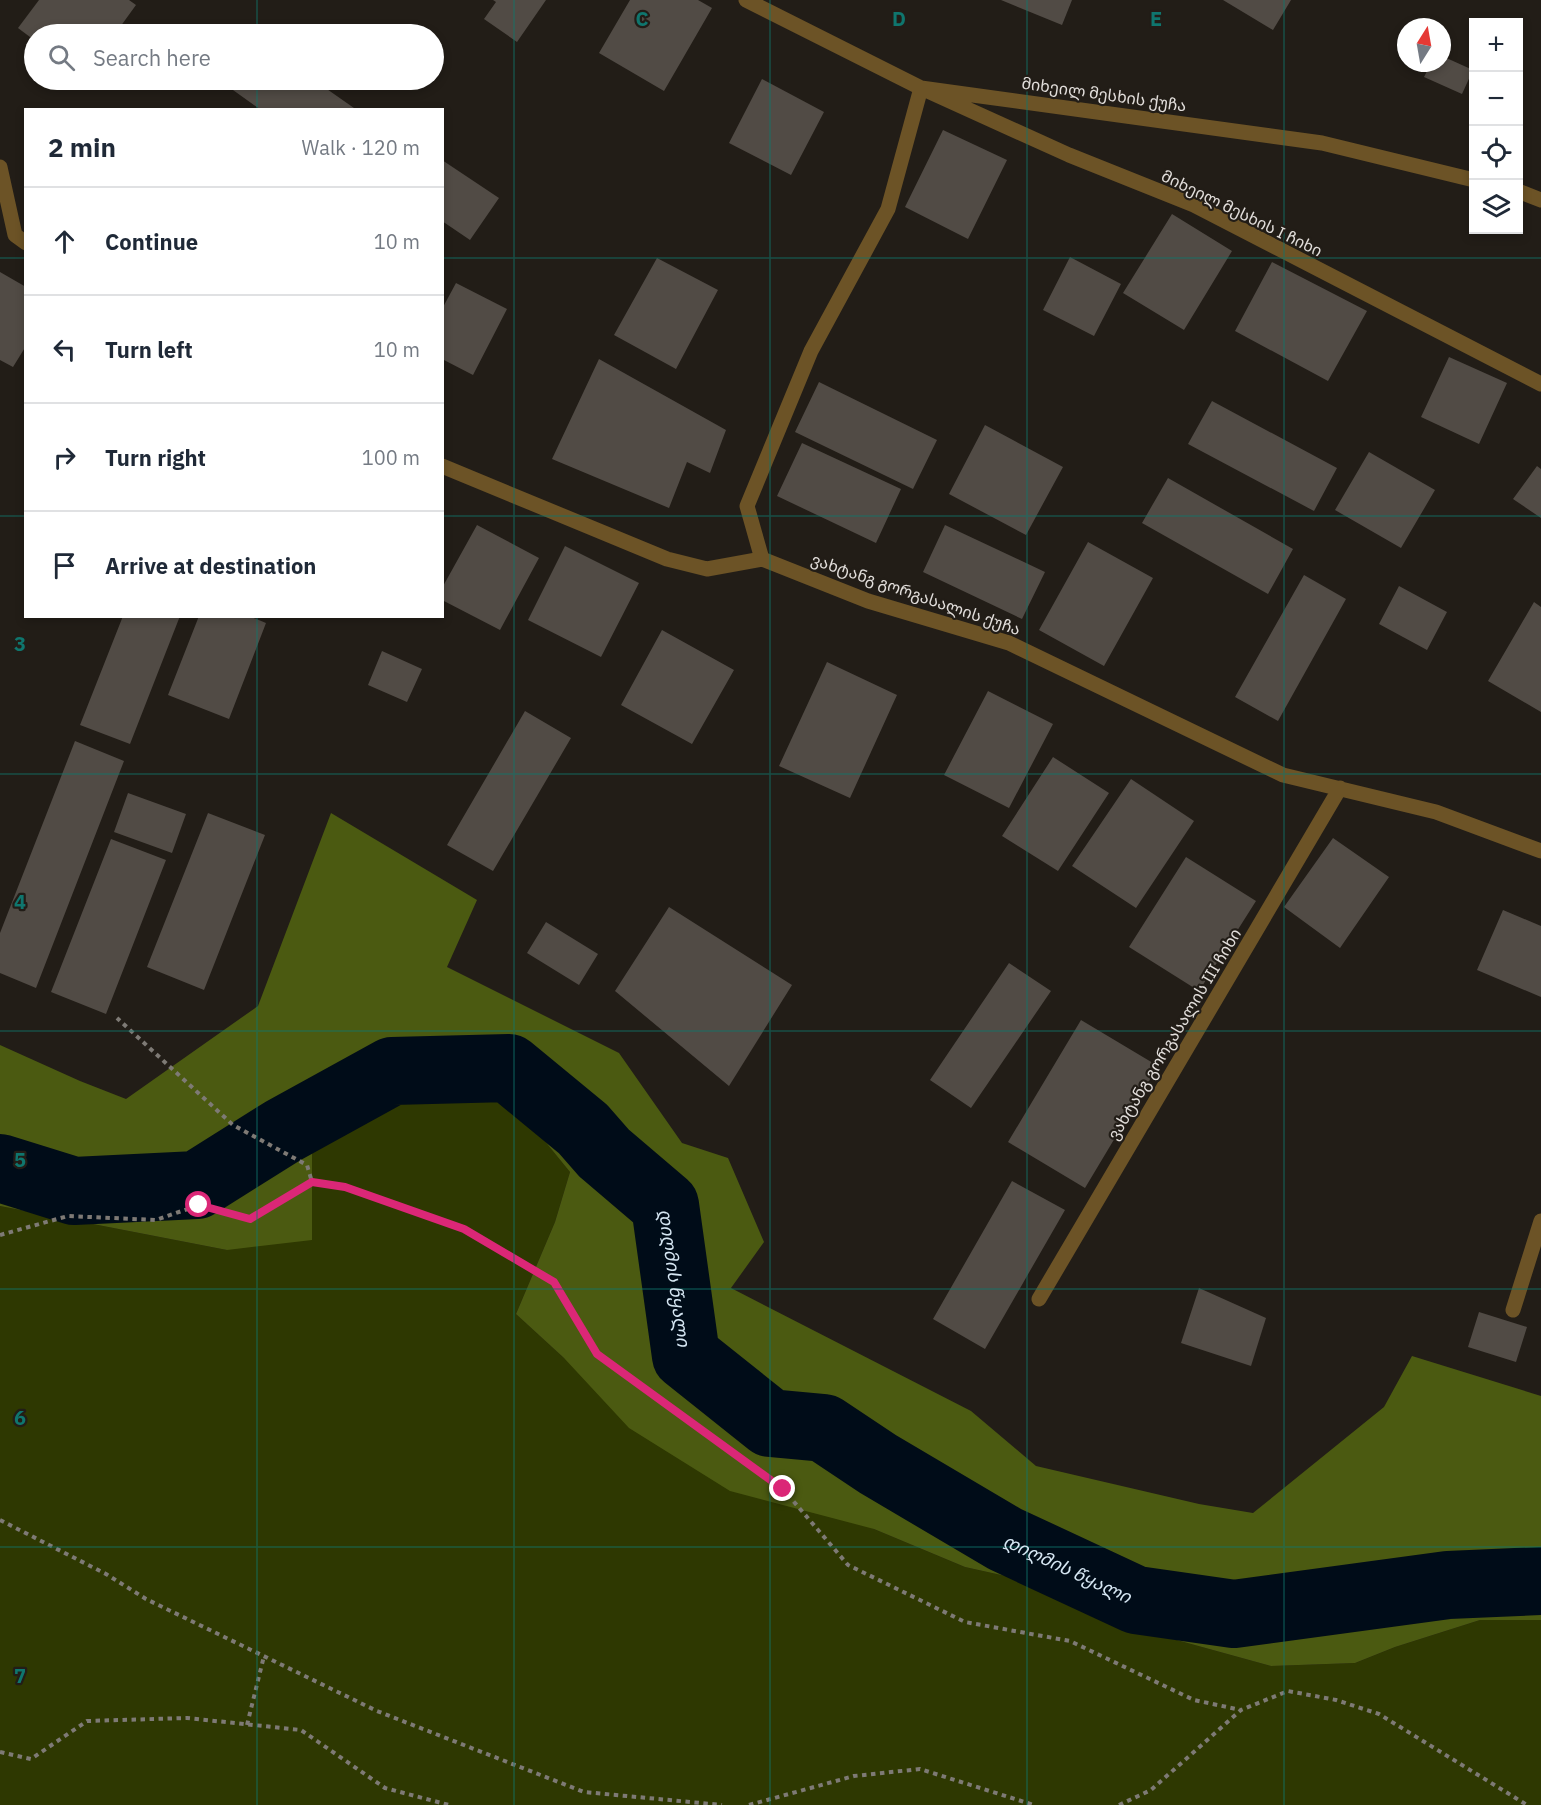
<!DOCTYPE html>
<meta charset="utf-8">
<style>
:root{--surface:#fff;--page:#f2f2f3;--text:#1f2937;--muted:#747a83;--line:#e0e1e3}
body{margin:0;font-family:"IBM Plex Sans","Noto Sans Georgian",sans-serif;background:var(--page);color:var(--text)}
.controls{position:absolute;right:18px;top:18px;display:grid;overflow:hidden;border-radius:0px;box-shadow:0 3px 9px #0003}
.controls button{width:54px;height:54px;display:grid;place-items:center;padding:0;border:0;border-bottom:2px solid var(--line);background:var(--surface);color:var(--text);font:30px sans-serif}
.compass{position:absolute;left:1397px;top:18px;width:54px;height:54px;border-radius:50%;background:var(--surface);box-shadow:0 3px 9px #0003;rotate:11deg}
.stop{position:absolute;width:18px;height:18px;margin:-14px;border:4px solid #db2777;border-radius:50%;background:#fff}
.stop.end{background:#db2777;border-color:#fff;box-shadow:0 2px 6px #0008}
.list{margin:0;padding:0;list-style:none}
h2{display:flex;justify-content:space-between;align-items:center;height:78px;margin:0;padding:0 24px;font-size:26px}
h2 small{font-size:20px;font-weight:400;color:var(--muted)}
.list li{display:grid;grid-template-columns:39px 1fr auto;gap:18px;align-items:center;box-sizing:border-box;height:108px;padding:0 24px;border-top:2px solid var(--line)}
.list b{display:block;font-size:22px;white-space:nowrap}
.list em{font-size:20px;font-style:normal;color:var(--muted)}
.icon{flex:none;width:33px;height:33px;fill:none;stroke:currentColor;stroke-width:2;stroke-linecap:round;stroke-linejoin:round}
.map{position:relative;flex:none;width:1541px;height:1805px;overflow:hidden}
.search{position:absolute;background:var(--surface);box-shadow:0 3px 9px #0003;left:24px;top:24px;width:420px;height:66px;display:flex;align-items:center;gap:15px;box-sizing:border-box;padding:0 21px;border-radius:33px;color:var(--muted);font-size:22px}
.panel{position:absolute;background:var(--surface);box-shadow:0 3px 9px #0003;left:24px;top:108px;width:420px;height:510px;border-radius:0px}
.map>svg:first-child{display:block}
.green{fill:#2e3801}
.forest{fill:#4b5a11}
.lines{fill:none;stroke-linecap:round;stroke-linejoin:round}
.river{stroke:#000c18;stroke-width:68}
.building{fill:#514b45}
.path{stroke:#7e7a75;stroke-width:4;stroke-dasharray:4.5 4.5;stroke-linecap:butt}
.street{stroke:#6c5326;stroke-width:15}
.route{stroke:#db2777;stroke-width:8}
.grid{fill:none;stroke:#0f766e;stroke-width:1.5;stroke-opacity:0.55}
.labels{text-anchor:middle;dominant-baseline:central;stroke-width:4.5;stroke-linejoin:round;paint-order:stroke}
.street-label{font-size:16px;fill:#e2dedb;stroke:#221d17}
.water-label{font-size:18px;font-style:italic;fill:#d6e7f3;stroke:#221d17}
.grid-label{font-size:20px;text-anchor:middle;font-weight:bold;fill:#0f766e;stroke:#221d17;stroke-width:4.5;stroke-linejoin:round;paint-order:stroke}
</style>
<div class="map">
<svg width="1541" height="1805" viewBox="0 0 1541 1805">
<rect width="100%" height="100%" fill="#221d17"/>
<!-- green -->
<path class="green" d="M329,1070l181,27 60,75 -15,50 -39,92 48,44 310,171 91,38 63,14 145,58 98,27 84,-3 40,-16 85,-27h61v185h-1541v-599l227,44 85,-96 -36,-40z"/>
<!-- forest -->
<path class="forest" d="M331,813l146,87 -30,67 172,86 63,90 46,15 36,84 -33,46 240,123 65,55 163,38 54,9 131,-106 28,-51 129,40v224h-61l-85,27 -40,16 -84,3 -98,-27 -145,-58 -63,-14 -91,-38 -144,-38 -101,-63 -65,-70 -48,-44 39,-92 15,-50 -61,-75 -181,-27 -52,44 36,40v86l-85,10 -227,-44v-161l80,36 46,18 132,-93z"/>
<g class="lines">
<!-- river -->
<path class="river" id="s1" d="M0,1168l74,23 123,-6 86,-54 109,-60 117,-3 74,61 21,24 61,52 21,151 84,67 54,5 54,36 127,75 131,61 98,14 214,-29 93,-4"/>
</g>
<!-- building -->
<path class="building" d="M39,0h90l7,5 -21,29h-81v6l-16,-12z
M493,0h53l-29,42 -33,-23 12,-17z
M630,0h68l14,8 -48,83 -65,-38z
M1001,0h71l-10,25z
M1223,0h68l-18,30z
M1442,56l31,14 -11,24 -38,-17 7,-14h11z
M762,79l62,33 -33,63 -62,-32z
M219,80h95l40,28 -1,2h-92z
M943,130l64,30 -39,79 -63,-32z
M442,160l57,38 -29,42 -28,-19z
M1172,214l60,37 -48,79 -61,-37z
M1070,257l51,27 -27,52 -51,-26z
M657,258l61,32 -42,79 -62,-34z
M1272,262l95,49 -39,70 -93,-50z
M0,272l26,15v59l-13,21 -13,-7z
M456,283l51,26 -34,66 -31,-16v-50z
M1449,357l58,26 -28,61 -58,-27z
M599,359l127,71 -16,43 -23,-11 -18,46 -117,-49z
M819,382l118,58 -24,49 -118,-57z
M1212,401l125,67 -23,43 -126,-67z
M985,425l78,42 -37,68 -77,-41z
M802,443l99,46 -25,54 -99,-47z
M1369,452l66,38 -34,58 -66,-38z
M1537,466l4,3v49l-28,-19z
M1168,478l125,71 -25,45 -126,-71z
M477,525l62,33 -39,72 -58,-30v-12z
M945,525l100,47 -23,47 -99,-47z
M1088,542l65,36 -49,88 -65,-36z
M565,546l74,37 -38,74 -73,-37z
M1304,575l42,24 -68,122 -43,-24z
M1399,586l48,26 -20,38 -48,-26z
M1534,602l7,5v105l-53,-31z
M123,616h57l-50,128 -50,-19z
M199,616h50l17,7 -37,96 -61,-24z
M662,630l72,40 -42,74 -71,-39z
M382,651l40,18 -15,33 -39,-17z
M827,662l70,33 -47,103 -71,-32z
M988,691l65,33 -44,84 -65,-33z
M525,711l46,27 -78,133 -46,-26z
M75,741l49,20 -88,227 -36,-15v-40z
M1053,757l56,36 -51,78 -56,-35z
M1131,779l63,42 -58,87 -64,-42z
M128,793l58,21 -14,39 -58,-21z
M208,813l57,22 -61,155 -57,-23z
M1333,838l56,39 -49,71 -56,-41z
M111,839l55,21 -60,154 -55,-22z
M1186,857l70,44 -57,90 -70,-44z
M669,907l123,78 -63,101 -114,-95z
M1503,910l38,16v71l-64,-27z
M546,922l52,32 -19,31 -52,-32z
M1009,963l42,28 -80,117 -41,-28z
M1081,1020l77,46 -73,122 -77,-46z
M1012,1181l53,29 -80,139 -52,-30z
M1199,1288l67,30 -15,48 -70,-23z
M1479,1312l48,15 -11,35 -48,-15z"/>
<g class="lines">
<!-- path -->
<path class="path" d="M312,1182l33,5 118,42 91,53 43,72 186,135 65,76 117,57 105,19 124,59 47,10
M0,1235l68,-19 88,4 43,-15 51,14 62,-37 -5,-17 -74,-40 -116,-107
M0,1520l106,54 40,25 231,112 207,81 138,13
M247,1725l17,-69
M0,1752l31,7 56,-38 100,-3 114,12 84,58 64,17
M749,1805l105,-29 66,-7 114,36
M1119,1805l32,-15 90,-80 47,-19 48,9 43,14 148,91"/>
<!-- street -->
<path class="street" d="M746,0l175,88 401,55 152,37
M0,167l15,68 11,8
M1518,191l23,9
M442,466l225,93 40,10 55,-10 106,42 141,42 274,132 153,37 105,39
M762,559l-15,-53 64,-155 77,-142 33,-121 148,67 125,50 347,179
M1039,1299l301,-511
M1513,1310l28,-89"/>
</g>
<g class="lines">
<!-- route -->
<path class="route" d="M199,1205l51,14 62,-37 33,5 119,42 90,53 43,72 186,135"/>
</g>
<!-- grid -->
<path class="grid" d="M257,0v34M514,0v1805M770,0v1805M1027,0v1805M1284,0v1805M257,80v30M0,258h26M442,258h1099M0,516h26M442,516h1099M257,616v1189M0,774h1541M0,1031h1541M0,1289h1541M0,1547h1541"/>
<g class="labels">
<!-- street labels -->
<g class="street-label">
<text transform="translate(1104 94) rotate(8)">მიხეილ მესხის ქუჩა</text>
<text transform="translate(1242 213) rotate(26)">მიხეილ მესხის I ჩიხი</text>
<text transform="translate(916 594) rotate(19)">ვახტანგ გორგასალის ქუჩა</text>
<text transform="translate(1174 1034) rotate(-59)">ვახტანგ გორგასალის III ჩიხი</text>
</g>
<!-- water labels -->
<g class="water-label">
<text stroke="none"><textPath href="#s1" startOffset="825">დიღმის წყალი</textPath></text>
<text stroke="none"><textPath href="#s1" startOffset="1347">დიღმის წყალი</textPath></text>
</g>
</g>
<g class="grid-label">
<text x="642" y="26">C</text>
<text x="899" y="26">D</text>
<text x="1156" y="26">E</text>
<text x="20" y="651">3</text>
<text x="20" y="909">4</text>
<text x="20" y="1167">5</text>
<text x="20" y="1425">6</text>
<text x="20" y="1683">7</text>
</g>
</svg>
<div class="controls">
<button>+</button>
<button>−</button>
<button><svg class="icon" aria-label="locate" viewBox="0 0 24 24"><circle cx="12" cy="12" r="6"/><path d="M12 2v4M12 18v4M2 12h4M18 12h4"/></svg></button>
<button><svg class="icon" aria-label="layers" viewBox="0 0 24 24"><path d="M12 4l9 5-9 5-9-5zM3 14l9 5 9-5"/></svg></button>
</div>
<svg class="compass" viewBox="-18 -18 36 36"><path d="M0-13l5 13h-10z" fill="#e53935"/><path d="M0 13l5-13h-10z" fill="#747a83"/></svg>
<div class="stop" style="left:199px;top:1205px"></div>
<div class="stop end" style="left:783px;top:1489px"></div>
<div class="search"><svg class="icon" aria-label="search" viewBox="0 0 24 24"><circle cx="10" cy="10" r="6"/><path d="M15 15l6 6"/></svg>Search here</div>
<section class="panel">
<h2>2 min<small>Walk · 120 m</small></h2>
<ul class="list">
<li><svg class="icon" aria-label="ahead" viewBox="0 0 24 24"><path d="M12 20V5M6 11l6-6 6 6"/></svg><div><b>Continue</b></div><em>10 m</em></li>
<li><svg class="icon" aria-label="left" viewBox="0 0 24 24"><path d="M17 20v-9H6M10 6l-5 5 5 5"/></svg><div><b>Turn left</b></div><em>10 m</em></li>
<li><svg class="icon" aria-label="right" viewBox="0 0 24 24"><path d="M7 20v-9h11M14 6l5 5-5 5"/></svg><div><b>Turn right</b></div><em>100 m</em></li>
<li><svg class="icon" aria-label="arrive" viewBox="0 0 24 24"><path d="M6 21V4h12l-3 4 3 4H6"/></svg><div><b>Arrive at destination</b></div></li>
</ul>
</section>
</div>
